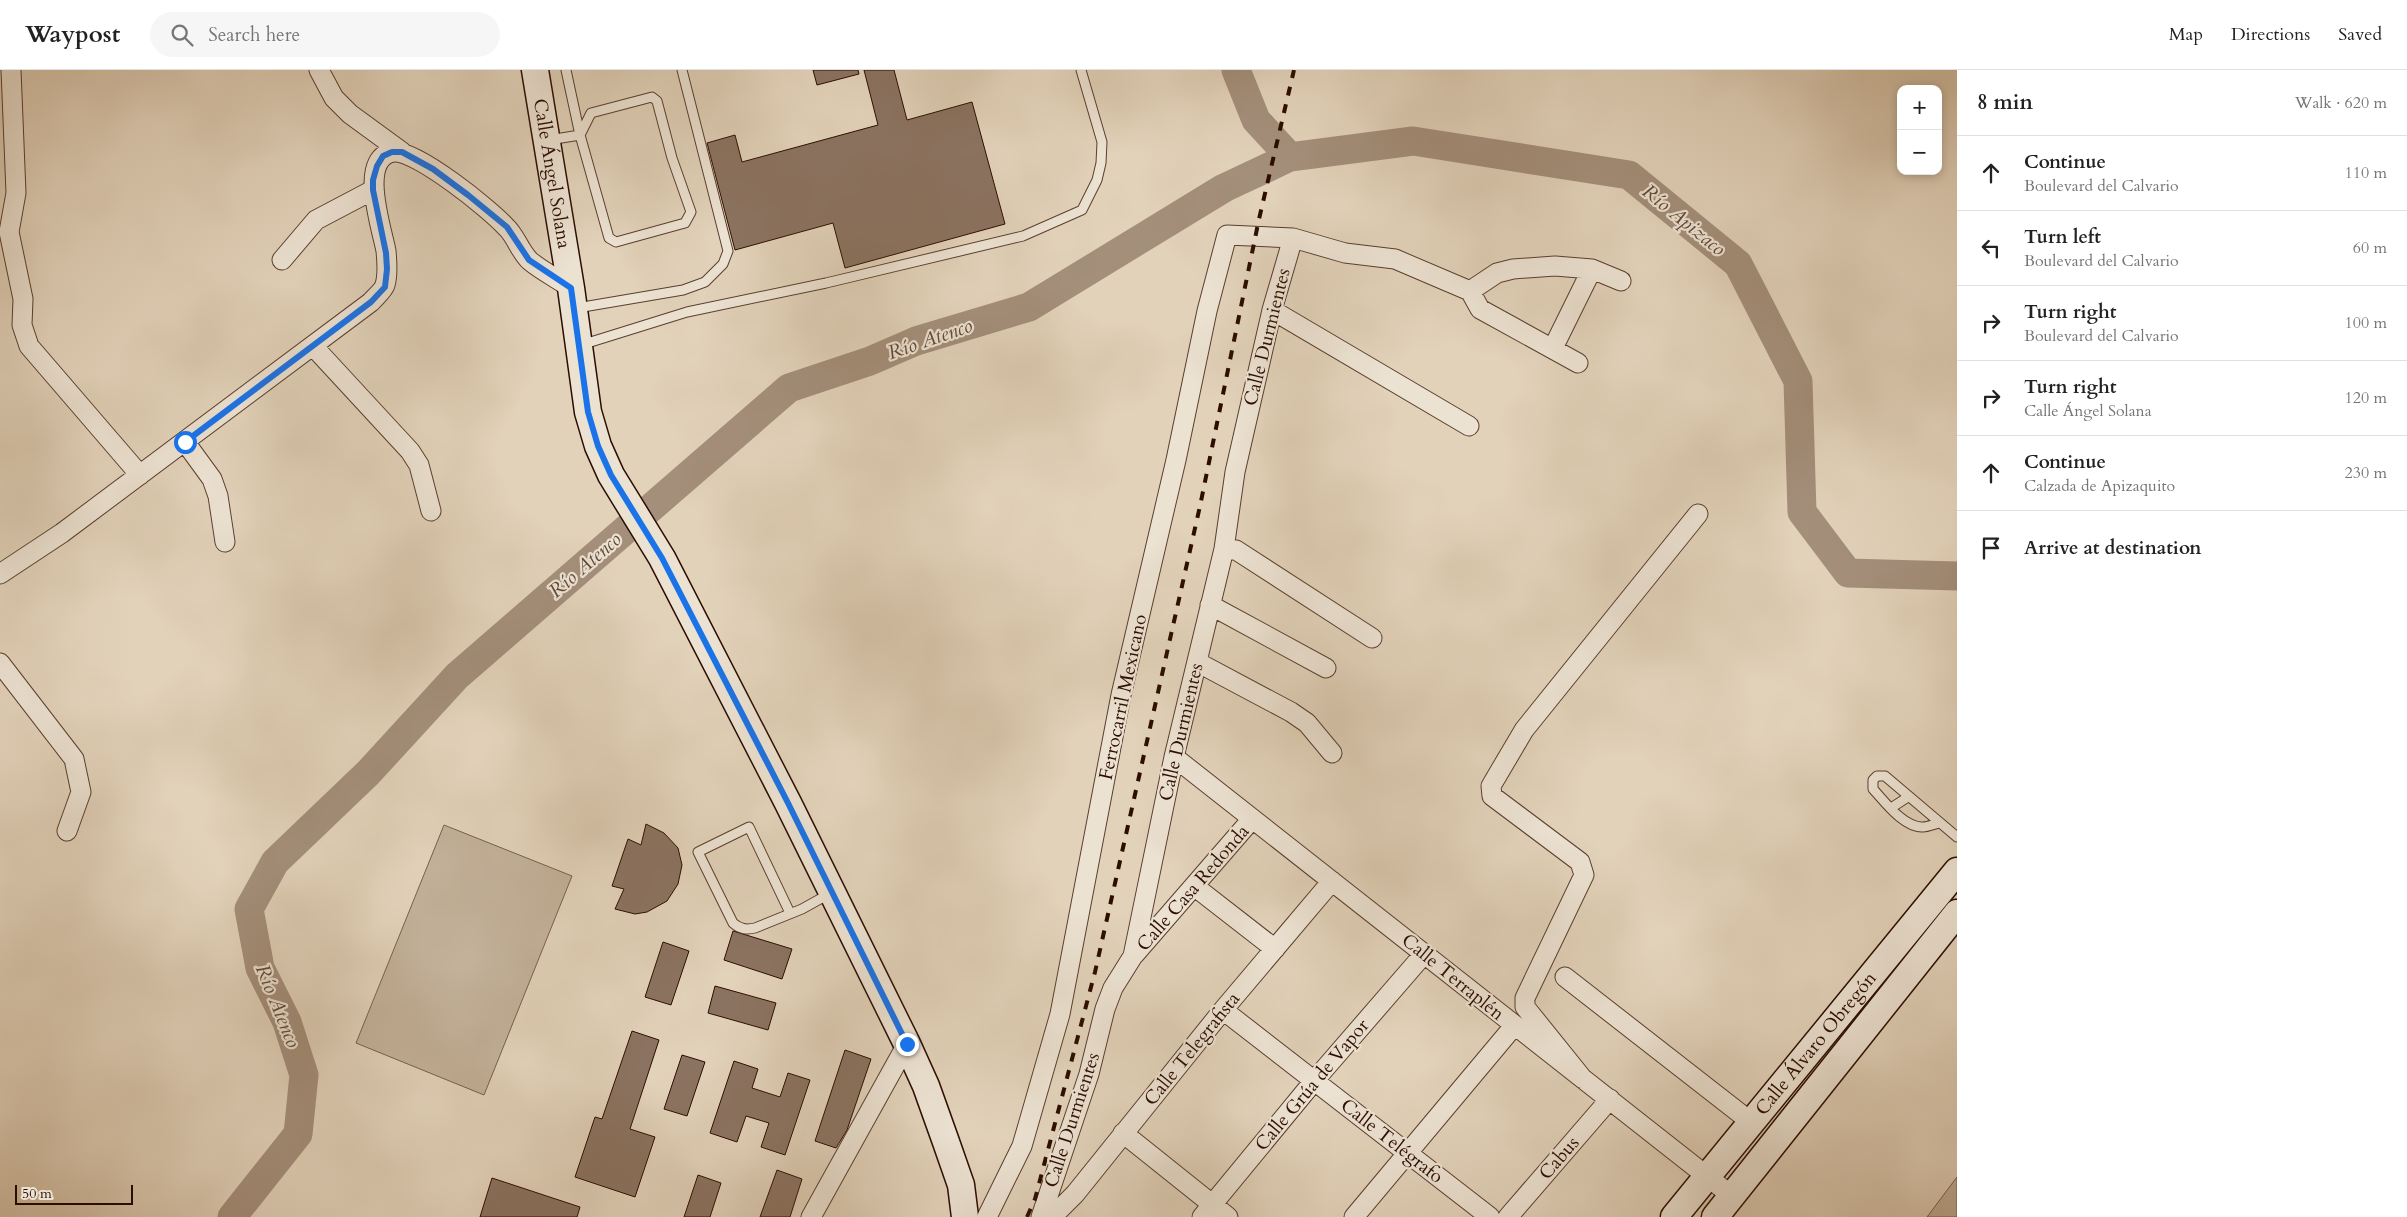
<!DOCTYPE html>
<meta charset="utf-8">
<style>
:root{--surface:#fff;--page:#f6f6f6;--text:#222;--muted:#767676;--line:#e0e0e0}
body{margin:0;font-family:Cardo,serif;background:var(--page);color:var(--text)}
.controls{position:absolute;right:15px;top:15px;display:grid;overflow:hidden;border-radius:10px;box-shadow:0 2px 8px #0003}
.controls button{width:45px;height:45px;display:grid;place-items:center;padding:0;border:0;border-bottom:1px solid var(--line);background:var(--surface);color:var(--text);font:25px sans-serif}
.scale{position:absolute;left:15px;bottom:12px;width:118px;box-sizing:border-box;padding-left:5px;border:2px solid #2c0d00;border-top:0;font-size:14px;line-height:18px;white-space:nowrap;color:#2c0d00;-webkit-text-stroke:4px #ece2d2;paint-order:stroke}
.stop{position:absolute;width:15px;height:15px;margin:-11px;border:4px solid #1a73e8;border-radius:50%;background:#fff}
.stop.end{background:#1a73e8;border-color:#fff;box-shadow:0 1px 5px #0008}
.list{margin:0;padding:0;list-style:none}
h2{display:flex;justify-content:space-between;align-items:center;height:65px;margin:0;padding:0 20px;font-size:21px}
h2 small{font-size:16px;font-weight:400;color:var(--muted)}
.list li{display:grid;grid-template-columns:32px 1fr auto;gap:15px;align-items:center;box-sizing:border-box;height:75px;padding:0 20px;border-top:1px solid var(--line)}
.list b{display:block;font-size:19px;white-space:nowrap}
.list p{margin:0;font-size:16px;white-space:nowrap;color:var(--muted)}
.list em{font-size:16px;font-style:normal;color:var(--muted)}
.icon{flex:none;width:28px;height:28px;fill:none;stroke:currentColor;stroke-width:2;stroke-linecap:round;stroke-linejoin:round}
.map{position:relative;flex:none;width:1957px;height:1147px;overflow:hidden}
header{display:flex;align-items:center;gap:30px;box-sizing:border-box;height:70px;padding:0 25px;background:var(--surface);border-bottom:1px solid var(--line)}
header strong{font-size:24px}
nav{display:flex;gap:28px;margin-inline-start:auto;font-size:18px}
.search{width:350px;height:45px;background:var(--page);display:flex;align-items:center;gap:12px;box-sizing:border-box;padding:0 18px;border-radius:28px;color:var(--muted);font-size:19px}
main{display:flex}
aside{flex:1;background:var(--surface)}
.map>svg:first-child{display:block}
.green{fill:#c3b19a;stroke:#785f4d}
.lines{fill:none;stroke-linecap:round;stroke-linejoin:round}
.river{stroke:#a48f7b;stroke-width:29}
.building{fill:#8b7361;stroke:#2c0d00}
.lane-casing{stroke:#5a3e2e;stroke-width:11}
.street-casing{stroke:#5a3e2e;stroke-width:21}
.secondary-casing{stroke:#2c0d00;stroke-width:29}
.lane{stroke:#ece2d2;stroke-width:9}
.street{stroke:#ece2d2;stroke-width:19}
.secondary{stroke:#ece2d2;stroke-width:26}
.rail{stroke:#2c0d00;stroke-width:4;stroke-dasharray:9 9;stroke-linecap:butt}
.route{stroke:#1a73e8;stroke-width:6}
.labels{text-anchor:middle;dominant-baseline:central;stroke-width:4.5;stroke-linejoin:round;paint-order:stroke}
.street-label{font-size:19px;fill:#2c0d00;stroke:#ece2d2}
.water-label{font-size:20px;font-style:italic;fill:#624837;stroke:#ece2d2}
</style>
<header>
<strong>Waypost</strong>
<div class="search"><svg class="icon" aria-label="search" viewBox="0 0 24 24"><circle cx="10" cy="10" r="6"/><path d="M15 15l6 6"/></svg>Search here</div>
<nav><a>Map</a><a>Directions</a><a>Saved</a></nav>
</header>
<main>
<div class="map">
<svg width="1957" height="1147" viewBox="0 0 1957 1147">
<rect width="100%" height="100%" fill="#e2d2ba"/>
<filter id="stains"><feTurbulence type="fractalNoise" baseFrequency=".004" numOctaves="4"/><feColorMatrix values="0 0 0 0 .2 0 0 0 0 .09 0 0 0 0 .02 0 0 0 .5 -.17"/></filter>
<radialGradient id="worn" r=".72"><stop offset=".6" stop-color="#630" stop-opacity="0"/><stop offset="1" stop-color="#630" stop-opacity=".3"/></radialGradient>
<!-- green -->
<path class="green" d="M444,755l128,51 -88,219 -128,-52z
M1957,1107v40h-30z"/>
<g class="lines">
<!-- river -->
<path class="river" d="M1236,0l20,50 34,37
M232,1147l66,-83 6,-59 -17,-53 -27,-54 -11,-59 26,-47 93,-89 89,-97 332,-288 81,-27 46,-20 113,-34 195,-119 66,-31 123,-16 216,34 109,89 60,117 4,131 46,61 109,3"/>
</g>
<!-- building -->
<path class="building" d="M813,0h45l1,4 -42,11z
M864,0h30l13,50 65,-18 33,122 -160,44 -12,-45 -98,27 -28,-107 28,-8 7,27 136,-37z
M646,754l18,9 14,15 4,17 -4,19 -11,17 -20,11 -12,2 -20,-5 9,-20 -12,-3 16,-47 13,6z
M733,861l59,18 -10,30 -58,-19z
M663,872l26,9 -18,54 -26,-8z
M715,916l61,17 -8,27 -60,-17z
M632,961l27,9 -29,89 25,8 -20,60 -60,-20 20,-60 7,2z
M845,980l26,9 -24,71 -11,18 -21,-7z
M682,985l23,7 -18,54 -23,-7z
M734,991l24,8 -6,19 28,9 8,-24 22,7 -25,75 -24,-8 8,-24 -23,-7 -9,26 -27,-9z
M777,1100l25,9 -12,38h-30z
M698,1105l23,8 -11,34h-26z
M492,1108l88,29 -3,10h-97z"/>
<g class="lines">
<!-- lane casing -->
<g class="lane-casing">
<path id="lane" d="M549,70l31,-5 11,-22 61,-16 5,4 15,57 19,54 -6,11 -69,19 -7,-4 -29,-103 -14,-65
M577,238l106,-18 22,-8 18,-18 5,-13 -46,-181
M581,275l106,-33 139,-29 197,-47 59,-26 15,-30 4,-17 1,-21 -21,-72
M1891,738l17,-11
M1939,753c-5,1 -11,4 -16,4 -19,1 -38,-25 -50,-38v-9l4,-4h8l72,61
M790,843l-41,-86 -51,25 35,71c7,6 13,7 22,5l47,-19 27,-15"/>
</g>
<!-- street casing -->
<g class="street-casing">
<path id="street" d="M11,0l5,123 -7,39 14,67 -1,26 7,21 111,129
M319,0l15,28 16,16 52,38
M282,190l34,-40 57,-30
M1470,221l27,-18 16,-4 42,-3 37,3 29,12
M1272,240l197,116
M313,276l97,105 9,14 12,46
M1553,278l39,-79
M185,372l27,37 6,17 7,46
M1224,479l12,1 136,88
M0,504l62,-41 309,-231c4,-5 12,-11 14,-17 3,-10 2,-24 1,-34 -4,-22 -29,-95 8,-99 22,-2 96,57 112,75 10,9 14,25 24,34 12,10 28,18 41,27
M1210,535l116,63
M1197,592l94,50 16,11 25,30
M0,593l74,96 7,33 -14,39
M1174,687l558,439
M1194,816l81,63
M1134,885l118,-136
M1565,907l186,145
M1223,940l267,207
M1583,1009l-58,-72v-9l59,-123 -4,-13 -88,-66 -1,-10 33,-56 174,-216
M1123,1063l105,84
M811,1147l96,-173
M987,1147l35,-71 38,-132 61,-319 55,-235 31,-149 20,-76 66,3 52,15 50,6 75,32 10,18 98,54
M1041,1147l48,-143 16,-65 8,-21 20,-32 41,-199 50,-208 11,-77 37,-162 21,-72
M1052,1147l23,-23 148,-184 109,-129
M1202,1147l112,-136 110,-127
M1354,1147l160,-191
M1508,1147l102,-118"/>
</g>
<!-- secondary casing -->
<g class="secondary-casing">
<g id="secondary">
<path id="s1" d="M535,0l36,218 17,124 10,34 13,29 51,83 126,245 119,241 19,42 20,56 15,43 4,32"/>
<path id="s2" d="M1674,1147l283,-346"/>
<path d="M1715,1147l242,-304"/>
</g>
</g>
<!-- lane -->
<use href="#lane" class="lane"/>
<!-- street -->
<use href="#street" class="street"/>
<!-- secondary -->
<use href="#secondary" class="secondary"/>
<!-- rail -->
<path class="rail" d="M1027,1147l8,-18 60,-227 105,-466 59,-287 35,-149"/>
</g>
<g class="lines">
<!-- route -->
<path class="route" d="M185,372l186,-140 14,-15 2,-18 -1,-16 -13,-63v-10l4,-14 6,-10 9,-4h10l31,17 35,26 39,32 22,33 42,28 17,124 10,34 13,29 51,83 126,245 119,241"/>
</g>
<g class="labels">
<!-- street labels -->
<g class="street-label">
<text stroke="none"><textPath href="#s1" startOffset="105">Calle Ángel Solana</textPath></text>
<text transform="translate(1267 267) rotate(-76)">Calle Durmientes</text>
<text transform="translate(1123 627) rotate(-78)">Ferrocarril Mexicano</text>
<text transform="translate(1181 662) rotate(-77)">Calle Durmientes</text>
<text transform="translate(1193 818) rotate(-49)">Calle Casa Redonda</text>
<text transform="translate(1453 907) rotate(39)">Calle Terraplén</text>
<text stroke="none"><textPath href="#s2" startOffset="224">Calle Álvaro Obregón</textPath></text>
<text transform="translate(1192 979) rotate(-51)">Calle Telegrafista</text>
<text transform="translate(1312 1015) rotate(-50)">Calle Grúa de Vapor</text>
<text transform="translate(1072 1050) rotate(-72)">Calle Durmientes</text>
<text transform="translate(1392 1071) rotate(38)">Calle Telégrafo</text>
<text transform="translate(1559 1088) rotate(-49)">Cabus</text>
</g>
<!-- water labels -->
<g class="water-label">
<text transform="translate(1684 150) rotate(39)">Río Apizaco</text>
<text transform="translate(930 269) rotate(-19)">Río Atenco</text>
<text transform="translate(585 495) rotate(-41)">Río Atenco</text>
<text transform="translate(278 936) rotate(68)">Río Atenco</text>
</g>
</g>
<rect width="100%" height="100%" filter="url(#stains)"/>
<rect width="100%" height="100%" fill="url(#worn)"/>
</svg>
<div class="controls">
<button>+</button>
<button>−</button>
</div>
<div class="scale">50 m</div>
<div class="stop" style="left:185px;top:372px"></div>
<div class="stop end" style="left:907px;top:974px"></div>
</div>
<aside>
<h2>8 min<small>Walk · 620 m</small></h2>
<ul class="list">
<li><svg class="icon" aria-label="ahead" viewBox="0 0 24 24"><path d="M12 20V5M6 11l6-6 6 6"/></svg><div><b>Continue</b><p>Boulevard del Calvario</p></div><em>110 m</em></li>
<li><svg class="icon" aria-label="left" viewBox="0 0 24 24"><path d="M17 20v-9H6M10 6l-5 5 5 5"/></svg><div><b>Turn left</b><p>Boulevard del Calvario</p></div><em>60 m</em></li>
<li><svg class="icon" aria-label="right" viewBox="0 0 24 24"><path d="M7 20v-9h11M14 6l5 5-5 5"/></svg><div><b>Turn right</b><p>Boulevard del Calvario</p></div><em>100 m</em></li>
<li><svg class="icon" aria-label="right" viewBox="0 0 24 24"><path d="M7 20v-9h11M14 6l5 5-5 5"/></svg><div><b>Turn right</b><p>Calle Ángel Solana</p></div><em>120 m</em></li>
<li><svg class="icon" aria-label="ahead" viewBox="0 0 24 24"><path d="M12 20V5M6 11l6-6 6 6"/></svg><div><b>Continue</b><p>Calzada de Apizaquito</p></div><em>230 m</em></li>
<li><svg class="icon" aria-label="arrive" viewBox="0 0 24 24"><path d="M6 21V4h12l-3 4 3 4H6"/></svg><div><b>Arrive at destination</b></div></li>
</ul>
</aside>
</main>
